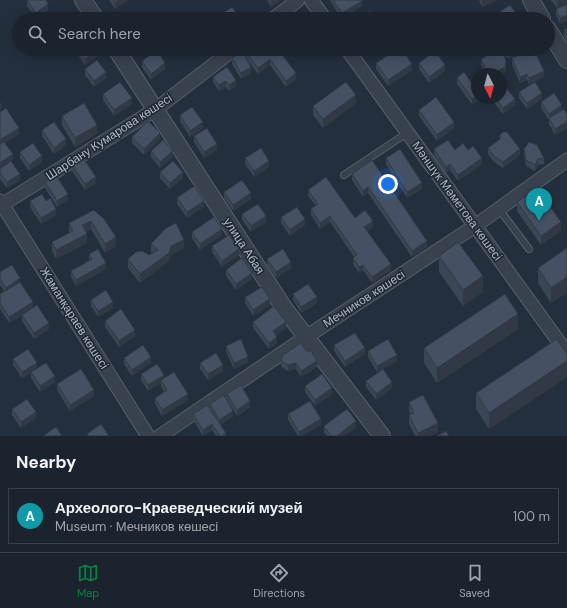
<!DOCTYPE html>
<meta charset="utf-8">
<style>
:root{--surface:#1b232e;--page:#242b36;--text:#f1f3f6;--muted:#a0a4aa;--line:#39404a;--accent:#0b8043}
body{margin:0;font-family:"DM Sans",sans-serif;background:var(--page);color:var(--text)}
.compass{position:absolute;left:471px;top:68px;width:36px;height:36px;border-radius:50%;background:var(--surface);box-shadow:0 2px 10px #0003;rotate:174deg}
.you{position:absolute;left:388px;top:184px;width:14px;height:14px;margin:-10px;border:3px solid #fff;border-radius:50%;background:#1a73e8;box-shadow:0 0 0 6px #1a73e833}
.badge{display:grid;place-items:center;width:26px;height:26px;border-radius:50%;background:var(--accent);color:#fff;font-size:13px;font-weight:700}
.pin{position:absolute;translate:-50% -33px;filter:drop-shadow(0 1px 2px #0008)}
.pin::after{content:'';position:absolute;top:21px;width:14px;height:12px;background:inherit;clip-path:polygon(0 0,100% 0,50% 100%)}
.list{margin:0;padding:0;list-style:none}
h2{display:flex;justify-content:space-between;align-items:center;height:52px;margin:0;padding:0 16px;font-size:17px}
h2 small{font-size:13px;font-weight:400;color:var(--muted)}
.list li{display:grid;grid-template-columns:26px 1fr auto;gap:12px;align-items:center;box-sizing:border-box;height:56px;margin:0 8px 8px;padding:0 8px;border:1px solid var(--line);border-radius:0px}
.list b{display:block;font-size:15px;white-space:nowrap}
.list p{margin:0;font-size:13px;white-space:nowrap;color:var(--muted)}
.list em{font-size:13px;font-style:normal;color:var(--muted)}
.icon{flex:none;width:22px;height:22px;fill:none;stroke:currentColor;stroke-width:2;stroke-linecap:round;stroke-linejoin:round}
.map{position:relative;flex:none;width:567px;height:436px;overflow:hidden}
.search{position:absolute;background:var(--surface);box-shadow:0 2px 10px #0003;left:12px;right:12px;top:12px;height:44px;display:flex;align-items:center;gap:10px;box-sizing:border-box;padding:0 14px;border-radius:22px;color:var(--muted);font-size:15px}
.sheet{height:116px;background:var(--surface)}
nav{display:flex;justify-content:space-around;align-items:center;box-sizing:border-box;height:56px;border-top:1px solid var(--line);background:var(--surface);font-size:11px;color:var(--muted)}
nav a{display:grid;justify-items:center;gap:2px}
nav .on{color:var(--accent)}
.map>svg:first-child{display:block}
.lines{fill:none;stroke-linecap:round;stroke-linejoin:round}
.service-casing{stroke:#565f6c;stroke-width:8}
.minor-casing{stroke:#565f6c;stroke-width:15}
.tertiary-casing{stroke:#565f6c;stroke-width:18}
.service{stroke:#38414e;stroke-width:6}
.minor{stroke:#38414e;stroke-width:13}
.tertiary{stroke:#38414e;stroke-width:16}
.wall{fill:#3b4654}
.shaded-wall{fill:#303945}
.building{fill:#455162;stroke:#303945}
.labels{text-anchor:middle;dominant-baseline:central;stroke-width:3;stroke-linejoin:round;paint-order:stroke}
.street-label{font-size:12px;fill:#b4bcc9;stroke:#1d2633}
</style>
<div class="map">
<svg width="567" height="436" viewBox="0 0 567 436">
<rect width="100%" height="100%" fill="#242f3e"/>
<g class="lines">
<!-- service casing -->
<g class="service-casing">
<path id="service" d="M344,175l63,-42
M499,209l30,40"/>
</g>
<!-- minor casing -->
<g class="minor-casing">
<path id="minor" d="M311,0l14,19
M273,19l25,-19
M347,49l220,304
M0,201l148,235
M0,206l156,-97 78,-60
M160,436l146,-99 169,-111 92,-66"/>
</g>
<!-- tertiary casing -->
<g class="tertiary-casing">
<path id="tertiary" d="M83,0l13,19
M531,0l11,19
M548,29l19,31
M116,49l168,259 98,128"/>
</g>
<!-- service -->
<use href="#service" class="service"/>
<!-- minor -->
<use href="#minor" class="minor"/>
<!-- tertiary -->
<use href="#tertiary" class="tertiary"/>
</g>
<!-- wall -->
<path class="wall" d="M27,0l21,10 -12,9 -9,-13z
M109,0h19l-13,9z
M267,0h14l-10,7z
M330,0h32v6l-21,13z
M479,0h18l-15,7z
M551,0h16v2l-10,6z
M567,4l-7,20 -4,-9v-6z
M567,28v13l-3,-5v-6z
M76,49h21l1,7 -13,9 -9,-13z
M278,49l18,30 -10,8 -16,-22 -12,9 -12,-16v-6z
M296,49h14l-9,7z
M500,49h29l-20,10 -3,-2h-1l1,10 -1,6 -4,1h-16l-4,-9v-6z
M232,58l19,15 -10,6 -9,-15z
M512,58l32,19 -15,7 -2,-4 -7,3 -8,-19z
M142,61l23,8 -14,11 -9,-13z
M376,63l36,7 -24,16 -12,-17z
M419,63l26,8 -16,12 -10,-14z
M85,69l21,9 -12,9 -9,-12z
M213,77l23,3v6l-7,5 -3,-4 -7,4 -6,-9z
M457,78l16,7 -1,20 -15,-21z
M519,92l23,7 -15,10 -8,-11z
M103,94l29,10 -18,12 -11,-16z
M490,98h11l14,7 -12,9z
M541,102l21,8 5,5v13l-12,7 -6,-11v-4l-8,-12z
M356,103l-33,25 -10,-13v-9z
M419,110l35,18 -17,13 -18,-25z
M0,112l19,22 -14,9 8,17 -2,1 9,19 -13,8 -7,-9z
M180,115l23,13 -13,9 -10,-16z
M62,116l35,18 -22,13 -13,-22z
M42,130l24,15 -12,9 -12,-18z
M194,136l23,14 -13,8 -10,-16z
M132,137l28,2 -16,16 -12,-12z
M488,148l32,7 -17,13 -9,-6 -6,-8z
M434,149l34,1 14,14 -24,17 -8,-11 -4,3 -12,-18z
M524,149l20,9v6l-6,1 -3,6 -9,-5 -2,-11z
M151,151l22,6 -13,11 -9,-11z
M20,152l22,10 -13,9 -9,-13z
M245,158l24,9 -15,10 -9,-13z
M386,158l36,31 -15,9 -21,-34z
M372,160l55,87 -15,10 -44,-64 -5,4 -11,-17v-6z
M72,165l24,18 -11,7 -13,-19z
M160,172l23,6 -13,11 -10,-11z
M45,182l23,18 -11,7 -12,-19z
M308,190l47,28 18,9 -6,4 24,39 -19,13 -9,-13 -4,3 -6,-9v-6l1,-1 -24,-35 -10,7 -9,-14v-6l5,-3 -8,-10z
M224,192l27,7 -18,12 -9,-13z
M177,198l27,9 -17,11 -10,-14z
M30,201h16l10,14 -15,9 -11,-17z
M517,202l44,29 -20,14 -24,-34z
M94,210l22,36 -11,7 -14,-24 -6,3 2,11 -31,16 -4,-8v-9l17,-9v-10z
M242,214l24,8 -15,10 -9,-12z
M281,217l24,8 -15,11 -9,-13z
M192,232l30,3 -22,15 -8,-12z
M151,244l33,4 -13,7 -2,6 -29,22 -12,-15v-9l21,-4 3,-2 -1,-1z
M212,246l27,9 -17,12 -10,-15z
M567,248l-16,55 -13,-20v-15z
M89,254l17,15 -30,17 -5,-9v-6l18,-10z
M439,256l44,36 -20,14 -24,-34z
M267,259l24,9 -15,10 -9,-13z
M226,270l26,9 -16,11 -10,-14z
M0,272l20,10 13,26 16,21 -15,10 -12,-18v-6l5,-3 -18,11 -9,-14v-15l4,-3 -4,-6z
M293,294l24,9 -16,10 -8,-13z
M245,297l25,8 -17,11 -8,-13z
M91,300l22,8 -15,9 -7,-11z
M105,321l30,15 -16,11 -14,-20z
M253,322l33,6 -10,7 1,8 -8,6 -16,-21z
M518,329l-81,54 -13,-20v-15z
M334,345l31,9 -20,13 -11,-16z
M226,346l22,16 -14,7 -8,-17z
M368,351l29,10 -20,11 -9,-15z
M567,354v23l-78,52 -13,-20v-16z
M283,355l34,12 -16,10 -5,-8 -8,2 -7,-4v-6z
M124,358l27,5 -19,13 -8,-12z
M13,359l24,9 18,14 -15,10 -9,-14v-5l-9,5 -9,-13z
M200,363l23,8 -15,9 -8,-11z
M141,374l23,4 24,22 -26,16 -7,-12v-6l9,-6 -3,-6v-3l-13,8 -7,-11z
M366,381l26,7 -16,12 -10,-13z
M57,384l37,12 -24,15 -13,-21z
M305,386l27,8 -17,12 -10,-14z
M227,394l23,13 -13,9 -10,-16z
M409,402l29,30 -8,4h-15l-6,-12v-9l2,-1 -2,-3z
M210,404l23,13 -13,8 6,11h-10l-4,-6 -9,6 -10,-16v-6l17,-5z
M12,409l24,9 -15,10 -9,-13z
M288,414l33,11 -19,11h-4l-10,-16z
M324,426l32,1 -12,9h-17l-3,-4z"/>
<!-- shaded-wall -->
<path class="shaded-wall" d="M119,0h9l-13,9v-6z
M272,0h9l-10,7v-6z
M483,0h14l-15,7v-6z
M560,0h7v2l-10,6v-6z
M362,1v5l-20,13v-6z
M48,4v6l-12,9v-6z
M567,15v6l-7,3v-6z
M302,49h8l-9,7v-6z
M372,49h4l-4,3z
M517,49h12l-20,10v-6z
M98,50v6l-13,9v-6z
M506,51v6l-3,1v-6z
M270,59v6l-12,9v-6z
M506,61l-1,12 -4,2v-1h-9z
M165,63v6l-14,11v-6z
M412,64v6l-24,16v-6z
M445,65v6l-16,12v-6z
M251,67v6l-10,6v-6z
M544,71v6l-15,7v-6z
M106,72v6l-12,9v-6z
M296,73v6l-10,8v-6z
M527,74v6l-7,3v-6z
M236,80v6l-7,5v-6z
M226,81v6l-7,4v-6z
M542,93v6l-15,10v-6z
M356,95v8l-33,25v-9z
M477,96v2h5l-10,7v-6z
M132,98v6l-18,12v-6z
M515,99v6l-12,9v-6z
M2,102v6l-2,2v-6z
M562,105v6l-13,7v2v-6z
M203,122v6l-13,9v-6z
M454,122v6l-17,13v-6z
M567,122v6l-12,7v-6z
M97,125v9l-22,13v-9z
M19,128v6l-19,12v-6z
M160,133v6l-16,16v-6z
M66,139v6l-12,9v-6z
M217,144v6l-13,8v-6z
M520,149v6l-17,13v-6z
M173,151v6l-13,11v-6z
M13,154v6l-13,9v-6z
M42,156v6l-13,9v-6z
M482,158v6l-24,17v-6z
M538,159v6l-3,6v-6z
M269,161v6l-15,10v-6z
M450,164v6l-4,3v-6z
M183,172v6l-13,11v-6z
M20,174v6l-13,8v-6z
M96,177v6l-11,7v-6z
M422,183v6l-15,9v-6z
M368,187v6l-5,4v-6z
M251,193v6l-18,12v-6z
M68,194v6l-11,7v-6z
M204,201v6l-17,11v-6z
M56,209v6l-15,9v-6z
M266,216v6l-15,10v-6z
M330,216v6l-10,7v-6z
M305,219v6l-15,11v-6z
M91,221v8l-9,5v-9z
M373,221v6l-9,6v-6z
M561,222v9l-20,14v-9z
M222,229v6l-22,15v-6z
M87,234v9l-31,16v-9z
M116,237v9l-11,7v-9z
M184,240v8l-13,7 -2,6 -29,22v-9l31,-28z
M427,241v6l-15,10v-6z
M239,249v6l-17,12v-6z
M291,262v6l-15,10v-6z
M106,263v6l-30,17v-6z
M391,264v6l-19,13v-6z
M363,265v5l-4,3v-6z
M252,273v6l-16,11v-6z
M483,276v16l-20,14v-16z
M567,277v16l-16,10v-15z
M20,278v6l-14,9v-5z
M317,297v6l-16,10v-6z
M270,299v6l-17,11v-6z
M33,302v6l-24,15v-6z
M113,302v6l-15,9v-6z
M518,314v15l-81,54v-15z
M286,322v6l-13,9v-6z
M49,323v6l-15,10v-6z
M135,330v6l-16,11v-6z
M277,337v6l-8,6v-6z
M365,348v6l-20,13v-6z
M397,355v6l-20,11v-6z
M151,357v6l-19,13v-6z
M248,357v5l-14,7v-6z
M317,361v6l-16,10v-6z
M567,361v16l-78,52v-16z
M37,363v6l-15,9v-6z
M296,363v6l-8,2v-6z
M223,365v6l-15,9v-6z
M164,375v6l-3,-1v3l-13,8v-6z
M55,376v6l-15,10v-6z
M392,382v6l-16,12v-6z
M332,388v6l-17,12v-6z
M94,390v6l-24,15v-6z
M188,394v6l-26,16v-6z
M250,401v6l-13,9v-6z
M233,411v6l-14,9v-6z
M36,412v6l-15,10v-6z
M321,419v6l-19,11h-3v-4z
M356,421v6l-12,9h-7z
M438,423v9l-8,4h-12v-3z
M212,424v6l-9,6v-6z"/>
<!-- building -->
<path class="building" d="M27,0h19l2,4 -12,9z
M113,0h6l-4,3z
M333,0h29v1l-20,12z
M555,0h5l-3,2z
M567,4v11l-7,3 -4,-9z
M510,5l8,11 -4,3h-17l-2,-4z
M232,7l9,12h-19l-3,-3z
M369,11l5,7 4,-1 3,2h-23z
M141,13l3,6h-12z
M304,13l5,6h-13z
M567,28v7l-3,-5z
M78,49h19l1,1 -13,9z
M251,49h27l18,24 -10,8 -16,-22 -12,9 -12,-16z
M397,49h5l10,15 -24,16 -12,-17z
M500,49h17l-8,4 -3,-2 -3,1 3,9 -1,6 -13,7h-4l-7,-15z
M534,49l10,22 -15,7 -2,-4 -7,3 -8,-19z
M157,50l8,13 -14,11 -9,-13z
M435,51l10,14 -16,12 -10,-14z
M243,52l8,15 -10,6 -9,-15z
M97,60l9,12 -12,9 -9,-12z
M227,67l9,13 -7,5 -3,-4 -7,4 -6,-8z
M464,72l9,13 4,-3v14l-5,3 -15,-21z
M501,81l14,18 -12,9 -8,-10h6z
M120,82l12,16 -18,12 -11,-16z
M346,82l10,13 -33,24 -10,-13z
M535,82l7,11 -15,10 -8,-11z
M554,93l8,12 -13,9 -8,-12z
M436,97l18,25 -17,13 -18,-25z
M84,103l13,22 -22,13 -13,-22z
M192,107l11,15 -13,9 -10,-16z
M6,108l13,20 -19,12v-28z
M564,109l3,6v7l-12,7 -6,-11z
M148,121l12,12 -16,16 -12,-12z
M54,122l12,17 -12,9 -12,-18z
M207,128l10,16 -13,8 -10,-16z
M503,132h4l13,17 -17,13 -9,-6 -6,-8 12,-9v-4z
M163,140l10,11 -13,11 -9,-11z
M448,140l7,10 8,-7 5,7 5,-4 9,12 -24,17 -8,-11 -4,3 -12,-18z
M4,142l9,12 -13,9v-19z
M529,142l8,3 7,13 -6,1 -3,6 -9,-5 -2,-11z
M33,143l9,13 -13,9 -9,-13z
M261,148l8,13 -15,10 -9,-13z
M400,149l22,34 -15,9 -21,-34z
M83,158l13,19 -11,7 -13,-19z
M372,160l55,81 -15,10 -44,-64 -5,4 -11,-17z
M11,161l9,13 -13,8 -7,-9v-4z
M173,161l10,11 -13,11 -10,-11z
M56,175l12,19 -11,7 -12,-19z
M326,177l29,41 10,-8 8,11 -9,6 27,37 -19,13 -9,-12 -4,2 -6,-9 4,-3 -27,-39 -10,7 -9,-14 7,-5 -10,-14z
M242,180l9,13 -18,12 -9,-13z
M194,186l10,15 -17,11 -10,-14z
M537,188l24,34 -20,14 -24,-34z
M42,194l4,7 4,-3 6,11 -15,9 -11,-17z
M258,204l8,12 -15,10 -9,-12z
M297,207l8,12 -15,11 -9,-13z
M94,210l10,9 12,18 -11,7 -14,-23 -9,4 5,9 -31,16 -4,-8 21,-11 -4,-8z
M214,217l8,12 -22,15 -8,-12z
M176,223l8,17 -13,6 -2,7 -29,21 -12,-15 8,-7 6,-1 7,4 9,-5 -7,-6 15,-16z
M229,235l10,14 -17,12 -10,-15z
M458,242l25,34 -20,14 -24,-34z
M567,248v29l-16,11 -13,-20z
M98,249l8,14 -30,17 -5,-9 21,-12 -3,-5z
M283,249l8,13 -15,10 -9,-13z
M242,258l10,15 -16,11 -10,-14z
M12,265l8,13 -14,10 -6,-9v-7z
M20,282l13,20 -24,15 -9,-14v-9z
M308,284l9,13 -16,10 -8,-13z
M262,287l8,12 -17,11 -8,-13z
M106,290l7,12 -15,9 -7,-11z
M505,294l13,20 -81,54 -13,-20z
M37,305l12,18 -15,10 -12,-18z
M274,306l12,16 -13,9 4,6 -8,6 -16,-21z
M121,309l14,21 -16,11 -14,-20z
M355,333l10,15 -20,13 -11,-16z
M241,339l7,18 -14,6 -8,-17z
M388,339l9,16 -20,11 -9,-15z
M557,339l10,15v7l-78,52 -13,-20z
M301,343l5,8h5l6,10 -16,10 -5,-8 -8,2 -7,-4 2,-6z
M143,345l8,12 -19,13 -8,-12z
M28,349l9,14 -15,9 -9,-13z
M216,353l7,12 -15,9 -8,-11z
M46,363l9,13 -15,10 -9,-14z
M157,364l7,11 -16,10 -7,-11z
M81,369l13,21 -24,15 -13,-21z
M383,369l9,13 -16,12 -10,-13z
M174,372l14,22 -26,16 -7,-12 12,-8 -6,-10z
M322,374l10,14 -17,12 -10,-14z
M241,385l9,16 -13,9 -10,-16z
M224,395l9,16 -14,9 -9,-16z
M423,395l15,28 -20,10 -9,-18 5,-2 -5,-11z
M27,399l9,13 -15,10 -9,-13z
M310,401l11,18 -22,13 -11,-18z
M207,405l19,28 -4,3h-2l-8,-12 -9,6 -10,-16z
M347,409l9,12 -19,15h-6l-7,-10z
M101,424l8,12h-21l-1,-2z
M56,427l6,9h-19z
M446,431l3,5h-12z"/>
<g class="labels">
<!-- street labels -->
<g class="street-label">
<text transform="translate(109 137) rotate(-33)">Шарбану Кумарова көшесі</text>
<text transform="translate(457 201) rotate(54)">Мәншүк Мәметова көшесі</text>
<text transform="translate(244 246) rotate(57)">улица Абая</text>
<text transform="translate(364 299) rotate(-33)">Мечников көшесі</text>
<text transform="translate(74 318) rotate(58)">Жаманқараев көшесі</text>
</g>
</g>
</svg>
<svg class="compass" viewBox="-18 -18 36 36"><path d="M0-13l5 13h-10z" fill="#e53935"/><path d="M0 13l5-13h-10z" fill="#a0a4aa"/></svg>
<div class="you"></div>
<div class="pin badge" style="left:539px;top:221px;background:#0f9aa8">A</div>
<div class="search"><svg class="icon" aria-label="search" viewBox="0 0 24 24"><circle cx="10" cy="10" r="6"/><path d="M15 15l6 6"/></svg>Search here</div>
</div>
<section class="sheet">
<h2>Nearby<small></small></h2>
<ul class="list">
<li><span class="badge" style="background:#0f9aa8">A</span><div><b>Археолого-Краеведческий музей</b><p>Museum · Мечников көшесі</p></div><em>100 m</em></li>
</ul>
</section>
<nav>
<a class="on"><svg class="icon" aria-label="map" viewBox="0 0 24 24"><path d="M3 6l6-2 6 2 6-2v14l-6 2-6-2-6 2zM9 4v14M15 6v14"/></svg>Map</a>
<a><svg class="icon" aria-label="directions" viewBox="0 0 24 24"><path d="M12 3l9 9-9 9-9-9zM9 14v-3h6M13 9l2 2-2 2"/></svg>Directions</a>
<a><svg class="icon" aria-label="saved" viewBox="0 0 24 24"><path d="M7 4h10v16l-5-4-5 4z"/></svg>Saved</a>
</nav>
